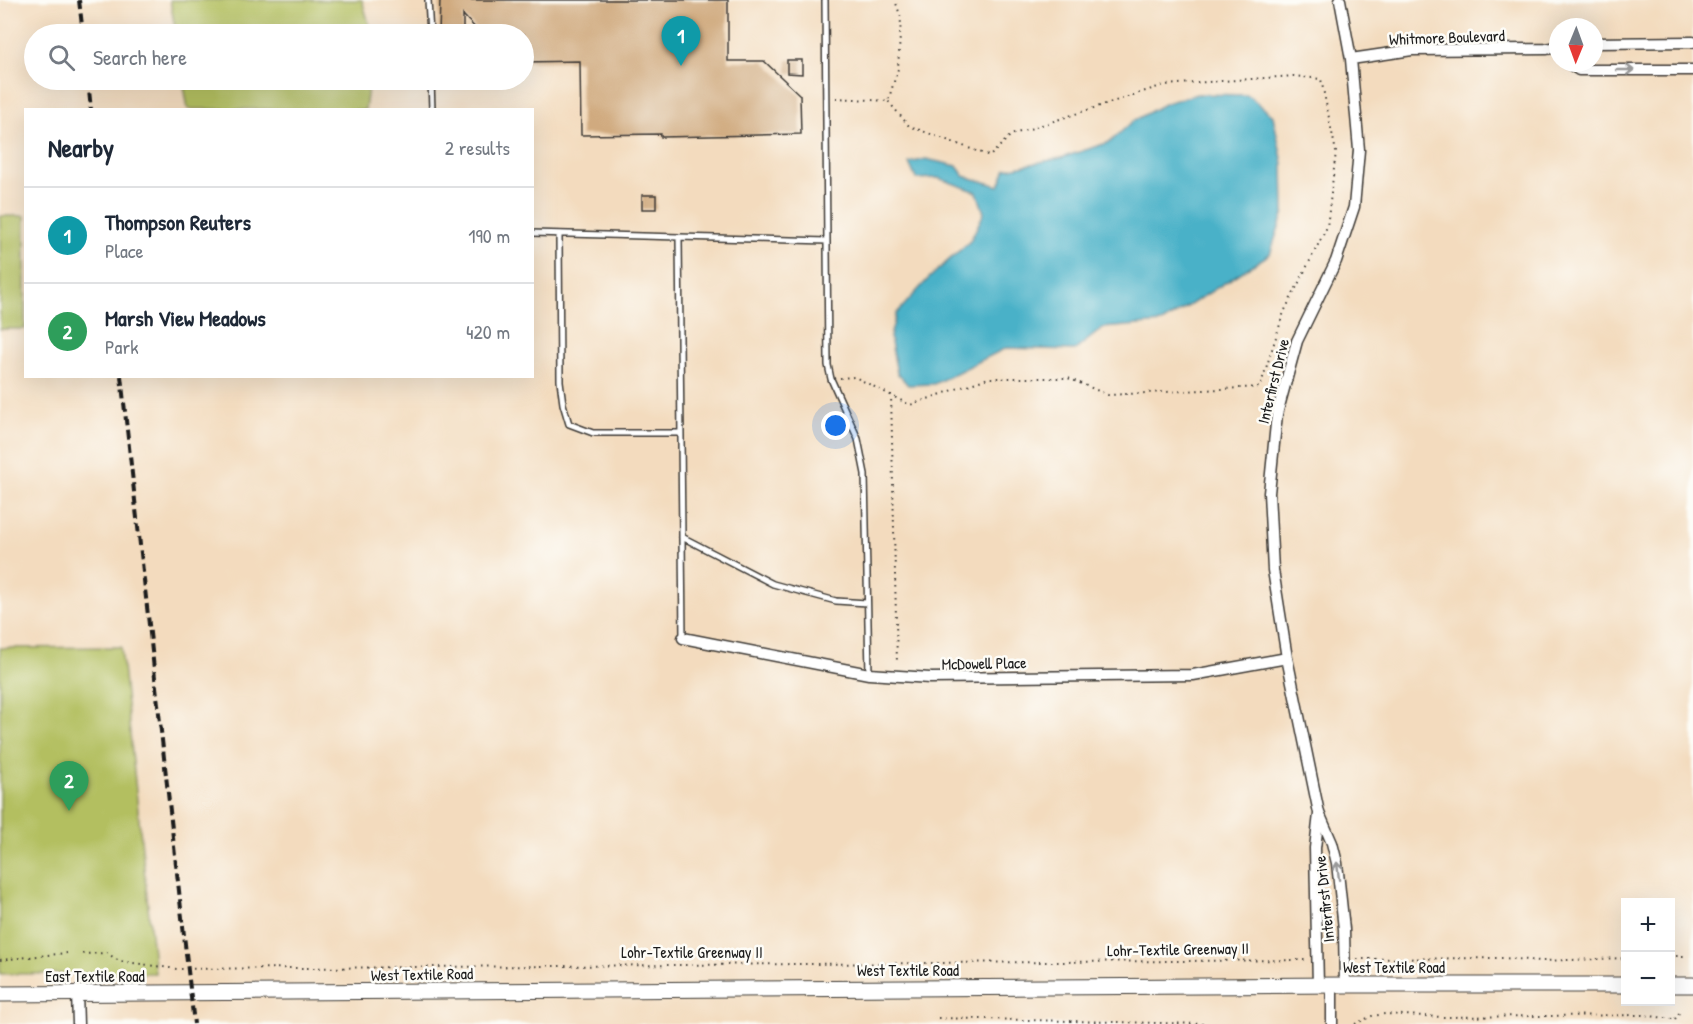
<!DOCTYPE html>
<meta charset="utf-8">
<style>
:root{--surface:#fff;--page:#f2f2f3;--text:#1f2937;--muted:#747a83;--line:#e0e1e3;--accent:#b45309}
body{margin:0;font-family:"Patrick Hand",sans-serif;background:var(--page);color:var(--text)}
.controls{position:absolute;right:18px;bottom:18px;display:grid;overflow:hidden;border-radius:0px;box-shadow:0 6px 24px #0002}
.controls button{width:54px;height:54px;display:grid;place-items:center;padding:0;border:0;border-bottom:2px solid var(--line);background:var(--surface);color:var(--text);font:30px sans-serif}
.compass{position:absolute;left:1549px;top:18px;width:54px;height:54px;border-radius:50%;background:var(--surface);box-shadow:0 6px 24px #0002;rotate:181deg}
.you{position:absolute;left:836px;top:426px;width:21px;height:21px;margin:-15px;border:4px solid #fff;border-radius:50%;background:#1a73e8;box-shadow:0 0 0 9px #1a73e833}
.badge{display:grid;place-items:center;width:39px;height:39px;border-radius:50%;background:var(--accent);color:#fff;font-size:20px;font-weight:700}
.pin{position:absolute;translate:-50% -50px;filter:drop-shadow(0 2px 3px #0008)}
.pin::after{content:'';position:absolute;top:32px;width:21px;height:18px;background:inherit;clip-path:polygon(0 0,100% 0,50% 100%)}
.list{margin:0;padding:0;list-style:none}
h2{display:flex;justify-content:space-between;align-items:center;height:78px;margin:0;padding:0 24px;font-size:26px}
h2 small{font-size:20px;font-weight:400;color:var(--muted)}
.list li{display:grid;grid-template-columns:39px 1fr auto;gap:18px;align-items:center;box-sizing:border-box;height:96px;padding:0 24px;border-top:2px solid var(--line)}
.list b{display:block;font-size:22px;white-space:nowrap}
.list p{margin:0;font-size:20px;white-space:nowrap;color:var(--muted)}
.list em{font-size:20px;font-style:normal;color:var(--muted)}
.icon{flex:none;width:33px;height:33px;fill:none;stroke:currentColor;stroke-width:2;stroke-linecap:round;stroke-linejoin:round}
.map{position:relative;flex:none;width:1693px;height:1024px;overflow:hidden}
.search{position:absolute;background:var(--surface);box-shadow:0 6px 24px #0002;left:24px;top:24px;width:510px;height:66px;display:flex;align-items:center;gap:15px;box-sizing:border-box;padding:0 21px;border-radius:33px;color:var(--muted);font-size:22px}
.panel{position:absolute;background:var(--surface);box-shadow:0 6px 24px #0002;left:24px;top:108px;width:510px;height:270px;border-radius:0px}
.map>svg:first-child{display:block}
.green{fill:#b3bf61;stroke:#686e3e;stroke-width:1.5}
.water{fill:#49b1c8;stroke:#326672;stroke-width:1.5}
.building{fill:#d0aa7f}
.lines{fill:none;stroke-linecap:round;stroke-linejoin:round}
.lane-casing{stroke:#3c3934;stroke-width:8}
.street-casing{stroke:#3c3934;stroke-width:13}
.secondary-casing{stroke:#3c3934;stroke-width:17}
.path{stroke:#3c3934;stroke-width:2;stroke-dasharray:1.5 4.5;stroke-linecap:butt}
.lane{stroke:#fff;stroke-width:5}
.street{stroke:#fff;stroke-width:10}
.secondary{stroke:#fff;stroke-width:15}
.rail{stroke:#1c1c1c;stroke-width:4;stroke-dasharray:9 4.5;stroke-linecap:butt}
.oneway{stroke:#999}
.labels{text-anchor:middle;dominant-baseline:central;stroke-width:5;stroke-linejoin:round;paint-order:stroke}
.street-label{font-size:16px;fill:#1c1c1c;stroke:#fdfcf7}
</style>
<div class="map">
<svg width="1693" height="1024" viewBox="0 0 1693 1024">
<rect width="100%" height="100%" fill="#fdfcf7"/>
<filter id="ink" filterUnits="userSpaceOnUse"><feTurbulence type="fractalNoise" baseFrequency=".0167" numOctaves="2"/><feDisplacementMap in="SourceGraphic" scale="12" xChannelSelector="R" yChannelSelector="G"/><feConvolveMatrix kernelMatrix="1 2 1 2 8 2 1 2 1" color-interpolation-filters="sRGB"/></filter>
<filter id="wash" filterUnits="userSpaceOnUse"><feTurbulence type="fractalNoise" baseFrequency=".008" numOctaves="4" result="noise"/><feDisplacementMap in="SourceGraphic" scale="24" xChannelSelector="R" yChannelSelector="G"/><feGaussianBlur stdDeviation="1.35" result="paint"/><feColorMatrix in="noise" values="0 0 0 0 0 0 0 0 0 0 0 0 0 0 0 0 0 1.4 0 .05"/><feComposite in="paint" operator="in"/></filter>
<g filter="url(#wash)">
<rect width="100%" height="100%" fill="#f3dbbe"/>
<!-- green -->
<path class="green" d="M170,0h192l10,34h-196z
M183,80h186l-4,30 -177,-1z
M0,216h25v113h-25z
M121,647l34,326 -155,1v-326z"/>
<!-- water -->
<path class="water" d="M1197,94l51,1 25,21 10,47 1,49 -14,42 -108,69 -59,5 -28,22 -69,-2 -72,36 -26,1 -11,-12 -7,-36 6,-23 33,-36 41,-37 14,-28 -7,-21 -39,-14 -22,1 -7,-16 17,-4 31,7 7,10 35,10 7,-17 55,-11 49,-16 23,-21 33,-18z"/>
<g id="blocks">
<!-- building -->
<path class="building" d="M440,0h288v61h36l36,34 1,39 -140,3v-3l-80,1 -1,-74 -56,1v-28h-43l-18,-19v19h-24z
M787,60h15v14l-15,-1z
M642,195h14v14h-14z"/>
</g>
</g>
<g filter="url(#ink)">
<use href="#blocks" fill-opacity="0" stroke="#3c3934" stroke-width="1.5"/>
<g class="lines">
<!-- lane casing -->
<g class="lane-casing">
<path id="lane" d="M428,0l2,34
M825,0l3,365 3,14 27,60 7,35 4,200
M431,80l1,30
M532,233l295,8
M559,234l1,147 3,23 6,20 24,9h87
M679,237l4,401
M682,537l91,47 63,17 31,2"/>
</g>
<!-- street casing -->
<g class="street-casing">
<path id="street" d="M1340,0l11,59 8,91 -5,57 -18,54 -39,80 -20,73 -8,79 4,77 14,88 32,155 13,30 5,20 7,66 1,56
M1594,43l99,-1
M1351,59l61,-9 134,-1 12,-2
M1568,63l11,7h114
M683,638l186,36 61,4 263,-3 94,-17
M1318,986l-3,-138 4,-34
M77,993l1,31
M1332,1024v-39"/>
</g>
<!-- secondary casing -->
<g class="secondary-casing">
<path id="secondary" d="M1670,985h23
M0,994l1345,-9h281"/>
</g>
<!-- path -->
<path class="path" d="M836,98l52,3 10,-32 3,-51 -6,-18
M840,378l15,-1 55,28 78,-27h80l40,17 152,-8 24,-75 43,-85 9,-75 -15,-73 -27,-3 -130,9 -153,50 -21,21 -81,-30 -21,-25
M891,394l6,270
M82,954l25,-1 12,8 58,8 1128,-9
M1670,956h18
M1357,959l146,-1 38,3 85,-3
M0,960l67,-7
M938,1018l265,6
M1675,1019l4,-6
M1355,1024l17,-8 13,-2 58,3 199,-2 31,4"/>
<!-- lane -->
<use href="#lane" class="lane"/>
<!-- street -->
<use href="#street" class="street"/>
<!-- secondary -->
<use href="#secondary" class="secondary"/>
<!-- rail -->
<path class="rail" d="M79,0l4,34
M88,80l3,30
M121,376l73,648"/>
</g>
<!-- one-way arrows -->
<defs><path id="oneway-shaft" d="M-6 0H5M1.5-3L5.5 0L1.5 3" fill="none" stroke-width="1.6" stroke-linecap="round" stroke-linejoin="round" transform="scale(1.5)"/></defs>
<g class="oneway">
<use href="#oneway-shaft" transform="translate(1625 70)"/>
<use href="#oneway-shaft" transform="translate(1338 871) rotate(-97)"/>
</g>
</g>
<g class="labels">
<!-- street labels -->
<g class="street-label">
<text transform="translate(1447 37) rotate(-2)">Whitmore Boulevard</text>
<text transform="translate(1273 381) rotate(-76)">Interfirst Drive</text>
<text transform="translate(984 663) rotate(-1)">McDowell Place</text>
<text transform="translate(1324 899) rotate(-96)">Interfirst Drive</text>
<text transform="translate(1178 949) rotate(-1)">Lohr-Textile Greenway II</text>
<text x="692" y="952">Lohr-Textile Greenway II</text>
<text x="1394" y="967">West Textile Road</text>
<text x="908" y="970">West Textile Road</text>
<text transform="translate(422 974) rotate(-1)">West Textile Road</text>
<text x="95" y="976">East Textile Road</text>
</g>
</g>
</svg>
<div class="controls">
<button>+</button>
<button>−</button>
</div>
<svg class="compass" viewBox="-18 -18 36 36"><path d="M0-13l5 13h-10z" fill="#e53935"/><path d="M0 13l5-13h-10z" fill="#747a83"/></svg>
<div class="you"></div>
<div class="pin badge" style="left:681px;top:66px;background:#0f9aa8">1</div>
<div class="pin badge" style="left:69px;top:811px;background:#2e9e5b">2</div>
<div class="search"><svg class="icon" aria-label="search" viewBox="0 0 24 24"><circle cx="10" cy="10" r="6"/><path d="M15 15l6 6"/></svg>Search here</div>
<section class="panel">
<h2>Nearby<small>2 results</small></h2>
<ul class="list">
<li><span class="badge" style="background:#0f9aa8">1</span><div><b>Thompson Reuters</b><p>Place</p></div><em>190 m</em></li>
<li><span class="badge" style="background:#2e9e5b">2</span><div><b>Marsh View Meadows</b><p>Park</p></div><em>420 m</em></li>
</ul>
</section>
</div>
